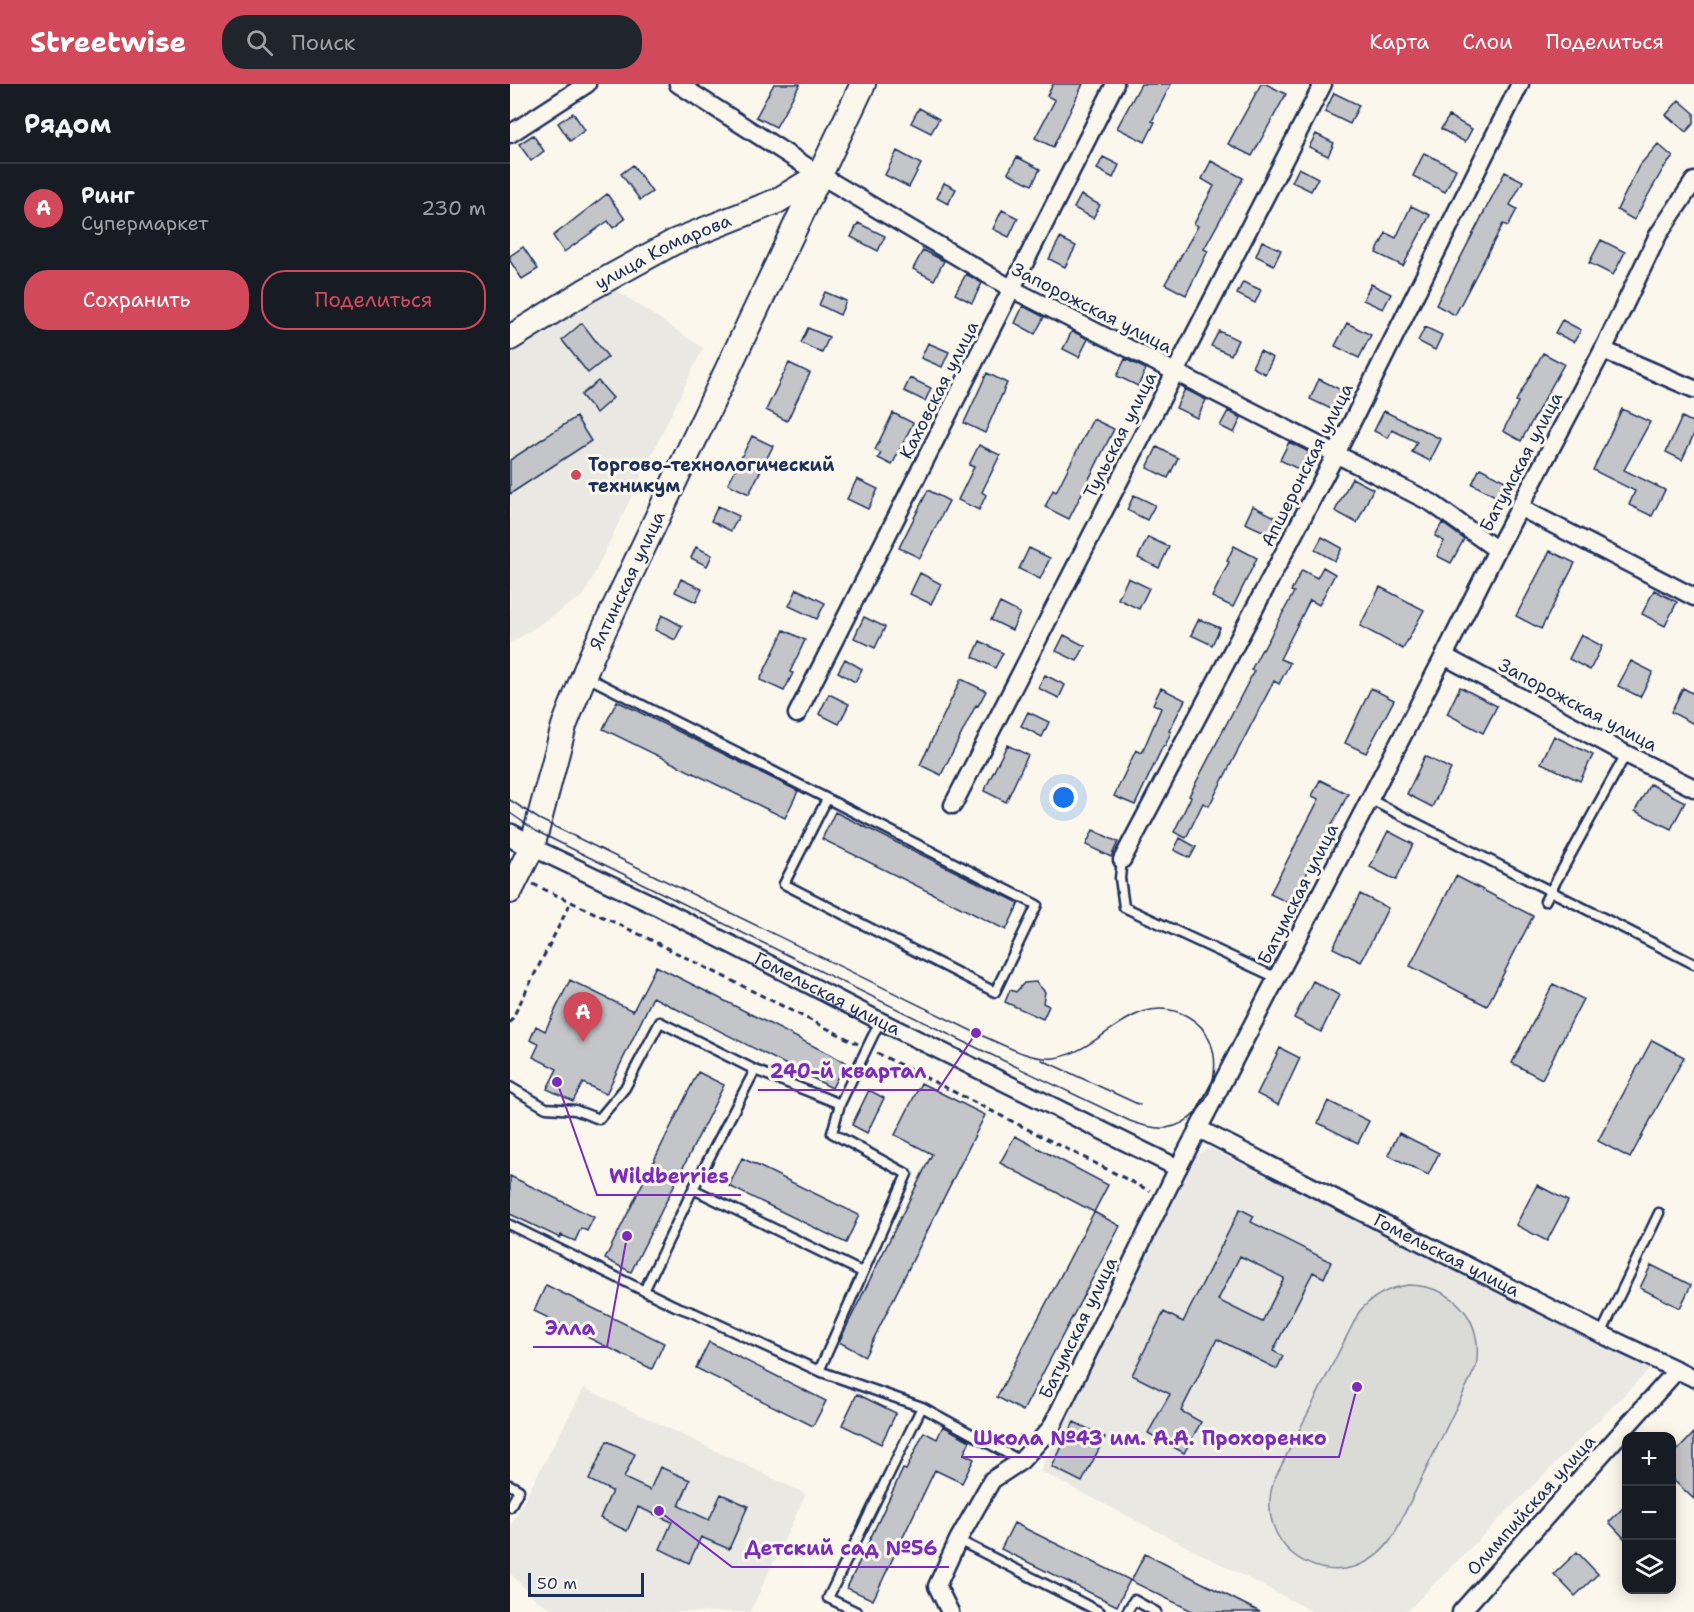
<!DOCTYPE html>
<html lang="ru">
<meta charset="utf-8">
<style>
:root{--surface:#171b24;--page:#20242c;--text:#f1f3f6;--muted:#9ea1a6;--line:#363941;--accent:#d1495b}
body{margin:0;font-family:"Shantell Sans",sans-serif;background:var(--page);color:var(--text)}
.controls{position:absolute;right:18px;bottom:18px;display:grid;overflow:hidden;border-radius:12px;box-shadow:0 3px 15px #0003}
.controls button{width:54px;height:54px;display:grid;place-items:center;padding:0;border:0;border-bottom:2px solid var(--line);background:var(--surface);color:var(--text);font:30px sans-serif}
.scale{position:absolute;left:18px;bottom:15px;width:116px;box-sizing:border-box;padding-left:6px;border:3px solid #1b2f5e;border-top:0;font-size:16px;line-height:21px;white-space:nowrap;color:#1b2f5e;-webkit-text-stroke:4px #fbf7ec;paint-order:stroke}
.you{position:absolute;left:554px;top:714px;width:21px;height:21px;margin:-15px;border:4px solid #fff;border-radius:50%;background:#1a73e8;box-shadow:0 0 0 9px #1a73e833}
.badge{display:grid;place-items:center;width:39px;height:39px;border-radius:50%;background:var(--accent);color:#fff;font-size:20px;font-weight:700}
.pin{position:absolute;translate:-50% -50px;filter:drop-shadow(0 2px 3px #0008)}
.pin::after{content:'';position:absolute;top:32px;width:21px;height:18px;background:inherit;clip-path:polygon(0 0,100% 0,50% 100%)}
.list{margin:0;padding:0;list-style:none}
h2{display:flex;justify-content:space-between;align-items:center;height:78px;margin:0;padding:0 24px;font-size:26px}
h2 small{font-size:20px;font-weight:400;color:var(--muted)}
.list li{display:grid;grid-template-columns:39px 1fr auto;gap:18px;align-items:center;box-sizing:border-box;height:90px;padding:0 24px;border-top:2px solid var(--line)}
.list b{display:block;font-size:22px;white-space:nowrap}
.list p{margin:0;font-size:20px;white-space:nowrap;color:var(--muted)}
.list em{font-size:20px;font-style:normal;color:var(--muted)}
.actions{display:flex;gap:12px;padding:18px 24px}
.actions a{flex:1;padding:14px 0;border:2px solid var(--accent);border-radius:24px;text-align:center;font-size:21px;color:var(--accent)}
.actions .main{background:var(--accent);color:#fff}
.icon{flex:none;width:33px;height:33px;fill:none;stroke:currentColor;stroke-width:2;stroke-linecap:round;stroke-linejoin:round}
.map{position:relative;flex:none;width:1184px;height:1528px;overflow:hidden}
header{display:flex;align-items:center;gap:36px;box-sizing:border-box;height:84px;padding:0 30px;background:var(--accent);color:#fff}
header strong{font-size:28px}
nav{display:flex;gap:33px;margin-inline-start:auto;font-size:21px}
.search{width:420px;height:54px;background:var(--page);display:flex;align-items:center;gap:15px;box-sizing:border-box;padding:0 21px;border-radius:24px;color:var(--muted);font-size:22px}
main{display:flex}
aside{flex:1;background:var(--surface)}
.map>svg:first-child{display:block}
.built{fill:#eae8e2}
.green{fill:#dadad7;stroke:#7a849a;stroke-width:1.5}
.building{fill:#c3c5c9;stroke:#1b2f5e;stroke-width:1.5;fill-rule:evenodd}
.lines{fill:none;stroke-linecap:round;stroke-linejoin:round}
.service-casing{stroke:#1b2f5e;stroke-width:13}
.minor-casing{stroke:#1b2f5e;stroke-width:21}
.tertiary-casing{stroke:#1b2f5e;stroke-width:26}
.secondary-casing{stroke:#1b2f5e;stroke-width:28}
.path{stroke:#1b2f5e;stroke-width:3;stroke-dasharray:6 4.5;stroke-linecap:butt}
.service{stroke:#fbf7ec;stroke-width:8}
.minor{stroke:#fbf7ec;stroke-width:16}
.tertiary{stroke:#fbf7ec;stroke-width:21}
.secondary{stroke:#fbf7ec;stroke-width:24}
.tram{stroke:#1b2f5e;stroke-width:1.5}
.poi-dot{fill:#d1495b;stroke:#fbf7ec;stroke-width:2}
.labels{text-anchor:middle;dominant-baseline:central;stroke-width:6;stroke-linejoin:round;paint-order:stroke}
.street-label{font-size:18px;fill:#1b2f5e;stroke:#fbf7ec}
.poi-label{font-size:18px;font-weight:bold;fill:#1b2f5e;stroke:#fbf7ec;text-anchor:start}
.leader{fill:none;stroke:#7b2cbf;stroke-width:2}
.callout-dot{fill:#7b2cbf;stroke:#fbf7ec;stroke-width:2}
.callout-label{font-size:20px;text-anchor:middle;font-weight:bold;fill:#7b2cbf;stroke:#fbf7ec;stroke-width:6;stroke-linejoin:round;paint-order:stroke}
</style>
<header>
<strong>Streetwise</strong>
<div class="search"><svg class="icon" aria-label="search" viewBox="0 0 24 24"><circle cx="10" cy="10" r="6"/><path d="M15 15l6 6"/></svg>Поиск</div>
<nav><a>Карта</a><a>Слои</a><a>Поделиться</a></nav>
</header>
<main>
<aside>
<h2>Рядом<small></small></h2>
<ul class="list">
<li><span class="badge">A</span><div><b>Ринг</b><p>Супермаркет</p></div><em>230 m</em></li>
</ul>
<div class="actions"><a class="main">Сохранить</a><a>Поделиться</a></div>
</aside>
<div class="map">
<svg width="1184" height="1528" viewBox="0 0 1184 1528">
<rect width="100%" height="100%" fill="#fbf7ec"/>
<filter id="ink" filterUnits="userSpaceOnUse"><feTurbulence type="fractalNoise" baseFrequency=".0167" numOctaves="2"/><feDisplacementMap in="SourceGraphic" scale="12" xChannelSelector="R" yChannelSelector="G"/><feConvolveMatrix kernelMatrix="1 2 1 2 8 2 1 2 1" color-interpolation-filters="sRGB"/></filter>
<g filter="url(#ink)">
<!-- built -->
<path class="built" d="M103,204l90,60 -119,247 -74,49v-289z
M700,1064l442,219 -246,245h-92l-274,-141 157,-317z
M74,1304l222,106 -56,118h-190l-24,-12 -26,-27v-46z"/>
<!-- green -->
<path class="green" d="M898,1201c47,1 76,35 68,82l-82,168c-44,71 -146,23 -120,-55l85,-168c13,-16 29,-24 49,-27z"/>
<!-- building -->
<path class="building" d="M264,0h26l-24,43 -20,-10z
M543,0h30l-30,63 -18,-9 20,-38 -8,-4z
M631,0h30l-19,37 3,1 -10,20 -28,-14z
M751,0h5l20,10 -34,62 -24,-12z
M824,9l25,12 -9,19 -25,-12z
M1169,16l15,13v10l-8,9 -20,-17z
M409,24l20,11 -8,14 -20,-10z
M63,29l12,17 -15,11 -12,-18z
M939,32l23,13 -7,13 -24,-13z
M806,50l18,9 -6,13 -19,-9z
M23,51l11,16 -13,10 -12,-17z
M1148,60l15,13 -10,12 -29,51 -17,-10 22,-44z
M387,67l24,13 -12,23 -24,-12z
M914,69l32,16 -11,23 -32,-16z
M507,73l23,12 -8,16 -24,-12z
M593,73l16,8 -6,13 -16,-9z
M701,77l32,17 -39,71 4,2 -22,44 -21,-11 33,-58 -4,-2 20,-38 -12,-7z
M123,81l19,27 -12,8 -19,-26z
M789,84l19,10 -7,13 -19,-9z
M995,88l18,9 -13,24 7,4 -9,17 -5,-2 -48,91 -19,-10z
M434,99l12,6 -8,15 -11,-6z
M97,110l18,25 -12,9 -5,-7 -44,31 -11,-16z
M571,111l19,10 -7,13 -19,-10z
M901,122l19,9 -27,51 -27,-13 10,-20 10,5z
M492,126l16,8 -9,19 -16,-8z
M348,139l27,13 -7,15 -27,-14z
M550,154l16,8 -11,21 -16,-8z
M1091,156l24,12 -12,23 -24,-12z
M752,157l19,9 -7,15 -18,-9z
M13,163l15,22 -16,10 -12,-18v-5z
M413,166l21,11 -10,19 -21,-11z
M456,190l16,9 -10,20 -17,-9z
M733,198l18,8 -6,13 -18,-9z
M861,200l20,10 -8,15 -20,-9z
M315,208l21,9 -6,14 -21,-10z
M513,222l21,11 -9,17 -20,-11z
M1052,236l19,10 -7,12 -19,-9z
M72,239l26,34 -20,16 -26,-33z
M837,239l24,12 -12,23 -24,-12z
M915,243l17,8 -7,15 -17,-9z
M298,244l21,9 -7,16 -21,-10z
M562,247l16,8 -9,18 -16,-8z
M709,247l19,9 -7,15 -20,-9z
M418,259l21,9 -7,15 -21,-9z
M750,267l13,7 -8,16 -13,-7z
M1033,269l21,11 -43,77 -18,-10 15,-29 -2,-1z
M615,275l21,10 -8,17 -21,-10z
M279,279l21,10 -23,48 -21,-11z
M477,289l20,10 -22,50 -21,-10z
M400,294l21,10 -6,13 -21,-10z
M809,295l22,11 -10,19 -21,-10z
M88,297l15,17 -17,15 -15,-18z
M675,305l21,11 -9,18 -21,-10z
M1112,325l28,13 -26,48 41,20 -13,26 -23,-11 6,-14 -42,-21z
M718,327l13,7 -7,15 -14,-7z
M874,327l57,28 -11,22 -18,-9 5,-10 -25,-12 -4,8 -14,-7z
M383,329l20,10 -21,42 -14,-7 3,-5 -6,-3z
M66,333l15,24 -81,53v-34z
M1172,333l12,6v11l-12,26 -16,-8z
M583,335l21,10 -45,90 -24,-12 8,-17 3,2z
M242,352l21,10 -24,48 -21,-10z
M779,358l20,10 -9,18 -20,-10z
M469,361l21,10 -18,37 4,3 -7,15 -21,-10 16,-33 -5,-2z
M647,363l21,11 -10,20 -21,-10z
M970,384l25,13 -8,16 -25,-13z
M842,394l21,11 -16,34 -22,-12z
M347,395l21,10 -10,20 -21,-10z
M418,406l21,11 -29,57 -21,-10z
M624,411l21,10 -8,15 -20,-10z
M208,422l21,10 -8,15 -20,-10z
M743,422l26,13 -8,16 -26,-12z
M932,439l22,16 -13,24 -14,-7 7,-15 -9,-5z
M638,453l21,10 -10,21 -21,-10z
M812,453l20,11 -7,13 -20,-11z
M724,462l23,12 -24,49 -21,-10 17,-35 -2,-1z
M186,463l16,8 -5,11 -16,-8z
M519,464l21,10 -10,21 -21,-10z
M1040,467l25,12 -34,66 -25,-13z
M813,483l12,7 -16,31 -9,-5 -30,59 10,4 -11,21 -5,-3 -65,125 -6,-3 -17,35 -12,-6 17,-35 -2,-1 65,-125 -3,-1 11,-21 1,1 31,-58 -3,-1 11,-21 15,8z
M410,489l21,11 -10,20 -21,-10z
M618,494l21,10 -10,21 -21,-10z
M171,495l21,10 -6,13 -21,-10z
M870,503l44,23 -21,39 -43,-23z
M287,505l28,14 -8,16 -28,-13z
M1144,506l23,12 -12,24 -23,-12z
M490,519l20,10 -8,17 -21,-10z
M152,531l20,11 -7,14 -20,-10z
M354,533l21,10 -10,21 -21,-10z
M689,535l21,9 -8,17 -21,-10z
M274,546l21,10 -15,32 3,1 -9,18 -24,-11z
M554,551l21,11 -8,15 -21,-10z
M1071,551l21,11 -12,24 -21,-11z
M470,557l23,12 -8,15 -22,-11z
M335,575l17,10 -7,13 -17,-10z
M1121,577l22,11 -13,25 -22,-11z
M535,591l20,10 -6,13 -21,-10z
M451,595l25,12 -8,15 -2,-1 -35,70 -21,-10z
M950,603l37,19 -14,27 -36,-19z
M651,604l24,12 -16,31 2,1 -6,14h-2l-28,59 -21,-9 22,-46 6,3 19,-45 -8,-4z
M861,604l23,12 -28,53 -21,-10z
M1173,604l11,6v30l-23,-12z
M319,610l20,10 -10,20 -20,-10z
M107,617l181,90 -13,27 -182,-89z
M518,628l21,10 -7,15 -21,-11z
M1044,652l39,19 -13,26 -39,-18z
M497,661l21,10 -22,47 -22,-11z
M915,672l26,13 -19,38 -25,-13z
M810,696l28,14 -57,110 -21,-10 49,-95 -7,-3z
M1140,700l35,18 -14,27 -36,-18z
M325,728l184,91 -13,27 -184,-91z
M583,746l25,12 -7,15 -25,-12z
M878,747l25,13 -17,36 -26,-13z
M670,754l16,9 -6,11 -16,-8z
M946,792l77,40 -46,90 -77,-40z
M850,810l28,14 -27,54 -28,-14z
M146,882l189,96 -13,26 -179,-91 -47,97 -23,-11 -10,18 -26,-12 10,-20 -24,-12 6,-13 -9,-4 6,-14 9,5 25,-51 63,31z
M803,897l26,14 -18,37 -27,-14z
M526,898l9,10 -2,11 6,3 -6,13 -38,-17 5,-12 6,2 8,-9z
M1043,900l30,15 -41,80 -30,-16z
M1142,956l32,17 -54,101 -32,-17z
M770,964l20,10 -22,47 -21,-11z
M188,988l26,13 -93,187 -26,-13z
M411,999l64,32 -120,241 -26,-14 93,-188 -37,-19z
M359,1006l15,8 -17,35 -15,-8z
M818,1017l41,20 -11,22 -40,-20z
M889,1049l40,20 -11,22 -40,-20z
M505,1052l93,49 -14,27 -94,-49z
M232,1074l117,57 -13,28 -117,-57z
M0,1092l84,41 -7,14 -6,-3 -6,13 -14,-6 -1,3 -50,-24z
M1027,1101l31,16 -21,40 -31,-16z
M730,1125l14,7 -3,6 80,40 -7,16 -11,-6 -40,79 10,5 -6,13 -60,-30 -36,72 20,11 -17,31 -36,-20 22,-39 -38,-19 32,-63 19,10zM730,1172l44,22 -22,44 -44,-22z
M584,1128l26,14 -97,185 -26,-14z
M1141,1181l40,20 -11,23 -40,-20z
M36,1201l118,58 -12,26 -118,-58z
M199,1258l117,59 -13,25 -117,-58z
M347,1310l39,19 -15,31 -39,-19z
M564,1338l31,15 -23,45 -30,-15z
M433,1342l27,15 -6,13 10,5 -12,24 -27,-13 -62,130 -26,-12 56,-119 3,1 18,-38 13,7z
M1184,1349v66l-23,-21v-35l7,7z
M97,1357l28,13 -11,24 26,12 10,-23 30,13 -11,26 30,14 12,-26 27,12 -19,43 -28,-12 -12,26 -29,-14 12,-27 -34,-15 -11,24 -27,-13 12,-27 -23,-11z
M1116,1421v35l-17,-18z
M504,1439l116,57 -13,26 -116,-57z
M1067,1468l21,22 -23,22 -21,-22z
M635,1470l115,58h-66l-63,-31z"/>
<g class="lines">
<!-- service casing -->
<g class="service-casing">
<path id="service" d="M77,593l450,228 -42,87 -211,-108 43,-85
M859,715l325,165
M612,776l-2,18 4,29 153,71
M1035,817l81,-147
M0,1003l36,21 29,2 24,9 26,-31 35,-66 95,48 85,34
M183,1105l169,83
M0,1141l165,81 19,7 125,58 103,36 99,54
M134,1207l49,-102 62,-119
M1091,1250l58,-121
M309,1287l88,-197 -75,-41 8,-29 40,-83
M0,1401l9,5 -9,17
M448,1456l142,72
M347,1528l-29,-14 94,-191
M617,1528l7,-12 22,12"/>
</g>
<!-- minor casing -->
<g class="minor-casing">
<g id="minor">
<path d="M168,0l142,91 192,114 420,214 65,47"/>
<path d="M0,50l77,-50"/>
<path d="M1093,266l91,39"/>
<path d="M1009,423l175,90"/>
<path d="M934,572l182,98 68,34"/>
<path d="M287,630l318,-630"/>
<path d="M443,721l370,-721"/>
<path id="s1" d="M22,763l124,59 224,115 298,147"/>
<path d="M612,776l214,-406 184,-370"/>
<path id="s2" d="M689,1045l402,205 93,44"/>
<path d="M440,1528l-13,-26 21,-46 34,-60 29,-19 30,-33 127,-260 266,-512 53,-106 106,-200 55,-115 36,-54"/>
<path d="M951,1528l216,-242"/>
</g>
</g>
<!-- tertiary casing -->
<g class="tertiary-casing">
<path id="tertiary" d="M0,751l22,12"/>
</g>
<!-- secondary casing -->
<g class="secondary-casing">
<g id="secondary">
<path id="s3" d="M0,254l77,-48 87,-48 103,-41 43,-26"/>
<path id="s4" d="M0,807l22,-44 32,-121 28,-71 271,-571"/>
</g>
</g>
<!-- path -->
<path class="path" d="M23,800l108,51 217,109
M0,939l61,-121
M367,969l273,138"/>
<!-- service -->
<use href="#service" class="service"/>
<!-- minor -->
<use href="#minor" class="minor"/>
<!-- tertiary -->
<use href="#tertiary" class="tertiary"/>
<!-- secondary -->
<use href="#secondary" class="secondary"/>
<!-- tram -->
<path class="tram" d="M0,716l29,19 437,214c22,9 54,28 78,25 48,-6 80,-70 133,-42 47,25 30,105 -21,112 -13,1 -24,-3 -36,-7l-178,-85 -416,-205 -26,-18
M532,976l98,45"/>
</g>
</g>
<!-- markers -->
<circle class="poi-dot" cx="66" cy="391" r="6"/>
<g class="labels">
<!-- street labels -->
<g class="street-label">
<text stroke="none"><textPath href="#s3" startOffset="176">улица Комарова</textPath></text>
<text transform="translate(582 224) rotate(27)">Запорожская улица</text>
<text transform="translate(429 306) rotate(-63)">Каховская улица</text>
<text transform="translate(610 351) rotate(-63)">Тульская улица</text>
<text transform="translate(1011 378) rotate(-62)">Батумская улица</text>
<text transform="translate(797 381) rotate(-63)">Апшеронская улица</text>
<text stroke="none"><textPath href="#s4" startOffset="333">Ялтинская улица</textPath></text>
<text transform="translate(1068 621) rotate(28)">Запорожская улица</text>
<text transform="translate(788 810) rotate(-63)">Батумская улица</text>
<text stroke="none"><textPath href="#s1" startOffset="330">Гомельская улица</textPath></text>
<text stroke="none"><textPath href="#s2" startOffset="278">Гомельская улица</textPath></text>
<text transform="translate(568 1244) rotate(-64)">Батумская улица</text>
<text transform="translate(1021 1421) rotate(-48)">Олимпийская улица</text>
</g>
<!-- poi labels -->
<g class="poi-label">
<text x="78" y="381">Торгово-технологический<tspan x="78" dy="21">техникум</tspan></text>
</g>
</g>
<!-- callouts -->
<path class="leader" d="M466 949L428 1006H248M47 998L87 1111H231M117 1152L97 1263H23M847 1303L829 1373H451M149 1427L222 1483H439"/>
<g class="callout-dot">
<circle cx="466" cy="949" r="6"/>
<circle cx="47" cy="998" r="6"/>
<circle cx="117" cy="1152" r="6"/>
<circle cx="847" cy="1303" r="6"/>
<circle cx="149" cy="1427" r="6"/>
</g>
<g class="callout-label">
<text x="338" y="994">240-й квартал</text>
<text x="159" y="1099">Wildberries</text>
<text x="60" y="1251">Элла</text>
<text x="640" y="1361">Школа №43 им. А.А. Прохоренко</text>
<text x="331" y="1471">Детский сад №56</text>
</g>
</svg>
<div class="controls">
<button>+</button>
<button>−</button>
<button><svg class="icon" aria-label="layers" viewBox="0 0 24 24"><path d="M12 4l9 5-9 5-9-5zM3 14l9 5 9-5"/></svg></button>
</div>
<div class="scale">50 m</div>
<div class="you"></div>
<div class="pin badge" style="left:73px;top:958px">A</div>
</div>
</main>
